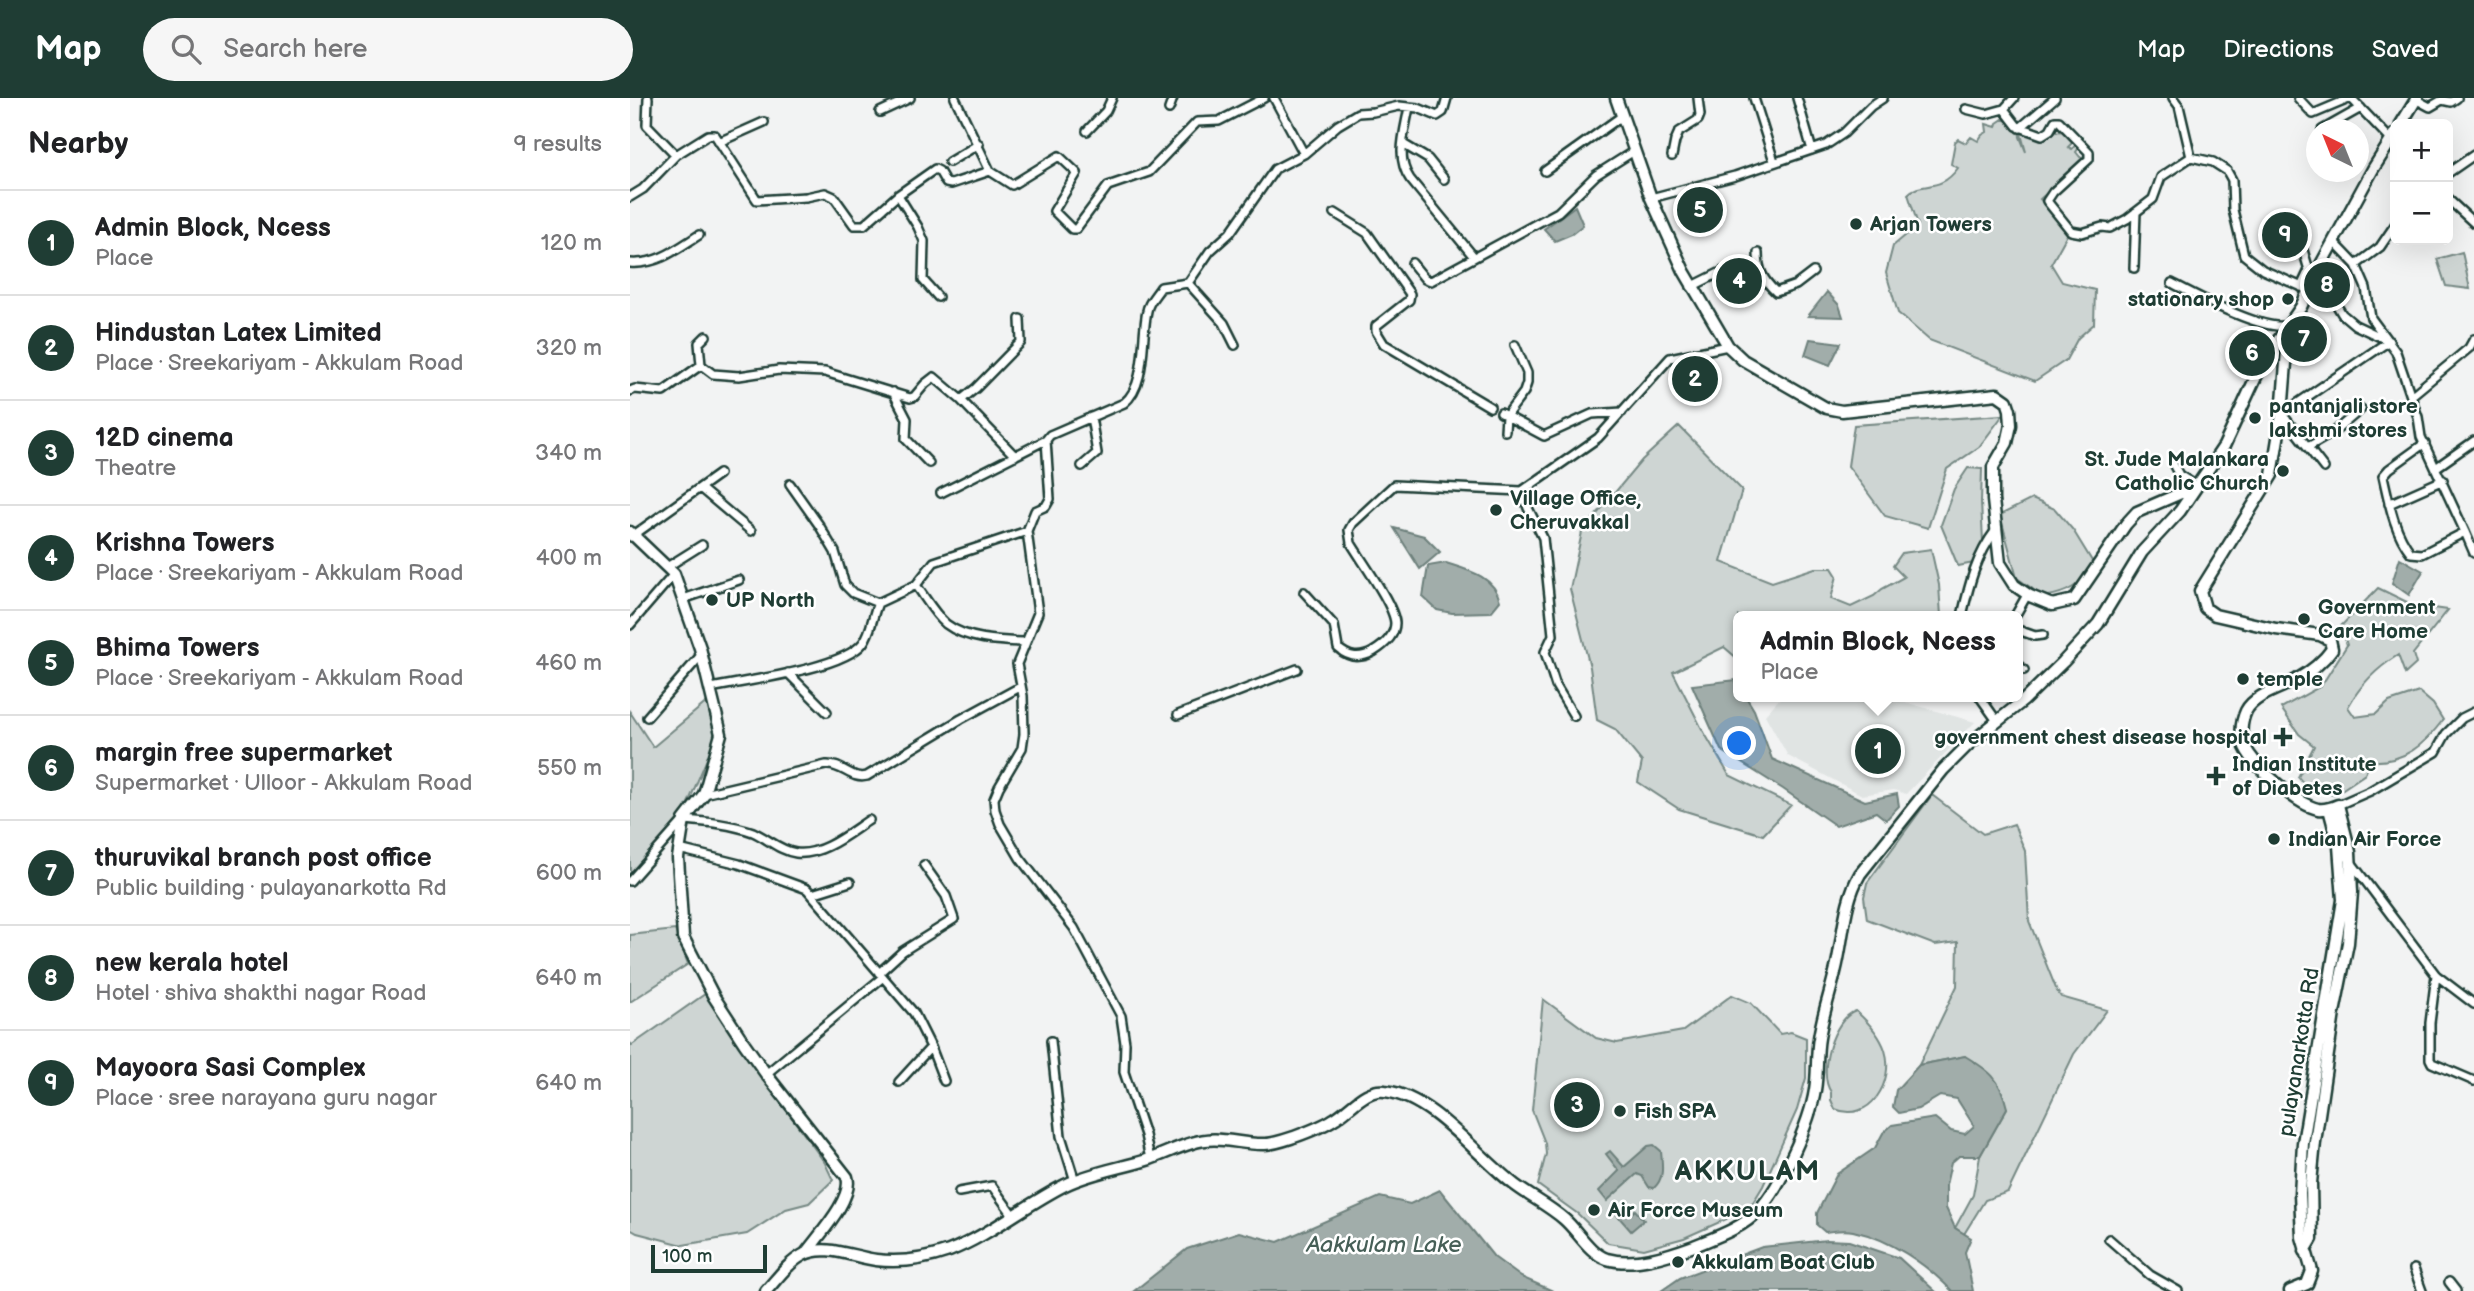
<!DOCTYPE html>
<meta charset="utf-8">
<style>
:root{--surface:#fff;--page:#f6f6f6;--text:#202124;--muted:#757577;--line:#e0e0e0;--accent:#1f3d34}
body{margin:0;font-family:"Balsamiq Sans",sans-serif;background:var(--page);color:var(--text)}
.controls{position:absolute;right:21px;top:21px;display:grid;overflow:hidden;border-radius:10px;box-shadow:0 7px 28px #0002}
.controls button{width:63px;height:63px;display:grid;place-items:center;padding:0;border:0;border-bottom:2px solid var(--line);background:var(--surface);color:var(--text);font:35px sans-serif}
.compass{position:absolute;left:1676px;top:21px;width:63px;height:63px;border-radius:50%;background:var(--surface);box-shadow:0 7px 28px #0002;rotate:317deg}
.scale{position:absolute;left:21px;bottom:18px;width:116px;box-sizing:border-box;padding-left:7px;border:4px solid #1f3d34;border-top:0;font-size:19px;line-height:24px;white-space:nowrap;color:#1f3d34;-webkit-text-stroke:5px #fff;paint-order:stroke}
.you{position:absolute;left:1110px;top:646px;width:24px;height:24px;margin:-18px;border:5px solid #fff;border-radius:50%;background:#1a73e8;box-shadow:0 0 0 10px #1a73e833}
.badge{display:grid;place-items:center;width:46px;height:46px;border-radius:50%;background:var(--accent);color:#fff;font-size:23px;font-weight:700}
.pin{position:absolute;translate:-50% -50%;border:4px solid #fff;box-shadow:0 2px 7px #0006}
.popup{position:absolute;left:1103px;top:513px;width:290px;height:91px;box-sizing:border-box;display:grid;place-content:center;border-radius:10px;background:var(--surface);filter:drop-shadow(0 2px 5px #0005);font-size:23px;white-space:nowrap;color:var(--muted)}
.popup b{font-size:26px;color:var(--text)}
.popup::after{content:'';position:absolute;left:50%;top:100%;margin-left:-14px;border:14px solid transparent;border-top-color:var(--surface)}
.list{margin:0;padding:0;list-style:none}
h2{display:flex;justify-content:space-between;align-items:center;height:91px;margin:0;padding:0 28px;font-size:30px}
h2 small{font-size:23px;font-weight:400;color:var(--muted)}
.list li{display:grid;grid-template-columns:46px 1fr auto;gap:21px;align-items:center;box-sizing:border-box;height:105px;padding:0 28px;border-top:2px solid var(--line)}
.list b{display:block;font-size:26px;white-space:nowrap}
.list p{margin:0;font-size:23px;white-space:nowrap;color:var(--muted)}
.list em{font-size:23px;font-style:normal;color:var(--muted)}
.icon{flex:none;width:38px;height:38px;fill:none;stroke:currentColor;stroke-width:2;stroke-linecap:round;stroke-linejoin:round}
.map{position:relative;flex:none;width:1844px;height:1193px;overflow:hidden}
header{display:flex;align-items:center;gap:42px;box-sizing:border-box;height:98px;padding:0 35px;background:var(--accent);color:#fff}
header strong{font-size:33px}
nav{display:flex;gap:38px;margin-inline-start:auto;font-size:24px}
.search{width:490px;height:63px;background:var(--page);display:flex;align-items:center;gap:18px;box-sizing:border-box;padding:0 24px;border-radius:38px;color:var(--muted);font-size:26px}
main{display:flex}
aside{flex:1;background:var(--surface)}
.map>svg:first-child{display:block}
.built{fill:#e0e4e3}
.green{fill:#ced5d3;stroke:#768984;stroke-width:2}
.water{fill:#a1adaa;stroke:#6d807b;stroke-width:2}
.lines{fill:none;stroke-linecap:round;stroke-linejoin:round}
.street-casing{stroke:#1f3d34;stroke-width:12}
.secondary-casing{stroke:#1f3d34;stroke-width:15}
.street{stroke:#fff;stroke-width:7}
.secondary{stroke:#fff;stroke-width:10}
.poi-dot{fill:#1f3d34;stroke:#fff;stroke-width:2.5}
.labels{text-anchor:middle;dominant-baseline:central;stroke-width:5;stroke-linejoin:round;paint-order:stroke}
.poi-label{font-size:21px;font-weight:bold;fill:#1f3d34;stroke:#fff;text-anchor:start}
.street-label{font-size:21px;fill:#1f3d34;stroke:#fff}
.water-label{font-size:23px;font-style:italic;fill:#465f57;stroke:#fff}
.district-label{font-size:28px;font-weight:bold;letter-spacing:2px;fill:#1f3d34;stroke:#fff}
</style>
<header>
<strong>Map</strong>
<div class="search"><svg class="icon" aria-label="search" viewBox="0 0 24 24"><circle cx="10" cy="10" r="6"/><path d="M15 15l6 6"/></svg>Search here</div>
<nav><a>Map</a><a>Directions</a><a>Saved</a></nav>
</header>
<main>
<aside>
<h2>Nearby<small>9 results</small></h2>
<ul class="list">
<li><span class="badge">1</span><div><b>Admin Block, Ncess</b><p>Place</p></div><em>120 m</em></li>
<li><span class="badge">2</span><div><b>Hindustan Latex Limited</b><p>Place · Sreekariyam - Akkulam Road</p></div><em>320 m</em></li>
<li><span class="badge">3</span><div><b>12D cinema</b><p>Theatre</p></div><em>340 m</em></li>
<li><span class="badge">4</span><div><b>Krishna Towers</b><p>Place · Sreekariyam - Akkulam Road</p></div><em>400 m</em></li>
<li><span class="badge">5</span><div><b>Bhima Towers</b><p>Place · Sreekariyam - Akkulam Road</p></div><em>460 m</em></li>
<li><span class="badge">6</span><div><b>margin free supermarket</b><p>Supermarket · Ulloor - Akkulam Road</p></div><em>550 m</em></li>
<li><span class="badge">7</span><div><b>thuruvikal branch post office</b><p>Public building · pulayanarkotta Rd</p></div><em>600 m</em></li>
<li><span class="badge">8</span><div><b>new kerala hotel</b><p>Hotel · shiva shakthi nagar Road</p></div><em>640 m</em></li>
<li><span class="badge">9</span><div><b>Mayoora Sasi Complex</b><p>Place · sree narayana guru nagar</p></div><em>640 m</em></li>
</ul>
</aside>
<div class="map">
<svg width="1844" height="1193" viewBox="0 0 1844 1193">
<rect width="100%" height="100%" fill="#f2f3f3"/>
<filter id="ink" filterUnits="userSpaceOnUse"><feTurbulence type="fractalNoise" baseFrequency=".0143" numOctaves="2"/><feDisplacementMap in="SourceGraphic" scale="14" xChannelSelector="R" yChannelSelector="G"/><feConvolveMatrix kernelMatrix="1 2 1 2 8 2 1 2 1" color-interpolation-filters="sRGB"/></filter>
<g filter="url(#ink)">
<!-- built -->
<path class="built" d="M1151,599h106l88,25 -69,72 -12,-4 -32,5 -74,-39 -23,-41z"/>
<!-- green -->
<path class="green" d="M1373,21l16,9 1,9 6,15 -5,-18 1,-5 28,3 17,-1 6,11 -5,5 4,2 6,-7 3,3 -5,7 4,5 8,-1 -48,43 28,34 -17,31 11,18 33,8 -1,34 -16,14 -12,22 -31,21 -106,-41 -31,-27 -12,-40 7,-27 25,-21 -10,-31c14,-14 31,0 50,-26l-7,-4 4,-22 3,-3 8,4 5,-6 7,4 4,-6 5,-3 -1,-8 10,3 1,-4z
M1832,154l8,37 -24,-3 -9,-27z
M1373,317l-24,32 -32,22 -19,59 -43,-12 -37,-50 6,-41z
M1049,328l63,64 -21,72 51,20 43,-14h17l5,8 -6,23 20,8 23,-11 8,-7 22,-12 -11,-11 9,-13 29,-4 8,36 2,31h-203v43l-14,-12 -51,25 28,55 28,48 62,30 -28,30 -84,-26 -41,-27 4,-20 -27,-33 -18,-9 -7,-53 -20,-78 12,-57 60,-72z
M1338,370l14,1 -1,33 3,59 -26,5 -17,-41 13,-36z
M1402,401l23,10 18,21 22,36c-16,20 -27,27 -51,31l-27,-19 -17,-63z
M1748,490l35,17 35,5 -35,44 3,10 -11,10 -7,-19c-22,14 -37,29 -50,52l7,10 21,-3 13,-12 30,-10 14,12 10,16c-19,25 -39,43 -73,41l-5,13 -31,21 -25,-5 -11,-13 16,-31 -15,-12 -18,-26 40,-22 26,-41 -6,-19z
M78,603l6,17v24l-24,57 -11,23 -46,50 -3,-2v-158l23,35z
M1302,697l51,39 31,-10 11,27 4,70 28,70 4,6 46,13 -33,44 -66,138 -23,8 -21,34 -9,-6 18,-33 7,-39 27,-48 -42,-52 -46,9 38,-79 1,-44 -23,3 -68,-26 -3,-22 3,-14z
M45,832l13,34 -58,38v-67z
M75,896l26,40 94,129 8,17 -24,23 -23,6 -39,25 -64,11 -46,-12 -7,-4v-186l2,2z
M1102,897l19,8 29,31 11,-2 15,6v40l-9,32 -34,76 -14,23 -65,29 -40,11 -36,-6 -30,-29 -40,-29 8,-31 -1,-11 -13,-33 11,-111 53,39 21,5 66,-12z
M1226,913c11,10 24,24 29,39 10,31 -15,74 -50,59l-4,-9v-8c-14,-19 2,-74 25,-81z"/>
<!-- water -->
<path class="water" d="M945,108l8,19 -11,9 -17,7 -11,-12z
M1197,194l12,13 4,12 -35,-1z
M1180,241l31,4 -11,22 -25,-10z
M764,430l30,8 16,16 -20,17z
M1770,460l23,13 -14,24 -17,-12z
M816,465c22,7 48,13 54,38l-9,11 -39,1 -15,-3 -14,-13 5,-31z
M1106,582l2,17h8l8,13 18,49 93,42 32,-7 2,12 -13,14 -10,-8 -40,14 -53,-37 -62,-39 -29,-65z
M1335,958c25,15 35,22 42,52l-27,48h-21l-8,7 -5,22v23l9,20 16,10 -6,14 8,39h-21c-26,-27 -62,-52 -99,-60 -9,-2 -19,0 -28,1l-8,-7v-12l20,-39 38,-26 8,-15 9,-8 43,-7 16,13 14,3 9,-8 -17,-27 -17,-3 -22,13 -19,4 -6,-6 3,-17 23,-25z
M1024,1047l7,6c1,14 4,27 -7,37l-5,-1 -7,-11 -5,-2 -30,27 -8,-10 20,-20 -13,-17 4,-3 14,16 24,-21z
M810,1092l54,67 27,20 32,14h-419l53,-42 52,-17 39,10 102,-45 30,7z
M996,1108l6,7 3,-3 9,10 -13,11 -15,-17z
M1197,1142l22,1 50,17 36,33h-274l19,-13 82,-31z"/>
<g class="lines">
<!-- street casing -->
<g class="street-casing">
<path id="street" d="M644,0l30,56
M1124,0l20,63
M1167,0l15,52
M1384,0l-10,11 13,17 25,9 8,-5 5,-9h4l30,31v7l-36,33 -6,9 24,30 11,2 20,-6 8,1 17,-9 26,-20 8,-22 30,-20
M1543,0l6,8 12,51
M1668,0l15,16 38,-16 44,46
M1785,1l15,8 12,-7 9,2 6,-4
M779,9c-4,24 -14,51 1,72l64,78
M539,11l4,-11
M1336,11l20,5 18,-5
M250,14l30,-14
M1390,30l35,-30
M1692,32l39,-22
M457,33l19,-20 6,-13
M89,44l45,-20
M773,46l25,15 16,20
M46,57l32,-20h7l42,65 49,-3 19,-4 9,4 20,28h10l34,-30 37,-26 4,2 7,12 5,1 39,-13 -35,-73
M1042,58l3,-15 4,-9 19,-12 2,-5 -2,-17
M1561,59l22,5 14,9 5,9 1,30 11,45 19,15 46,20
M319,64l30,-18
M360,73l22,14 47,-29 18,17 -23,38 18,18h4l32,-43 41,-14 48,-50 22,-1 45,-23
M915,73l77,-55
M1818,75l26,-18
M268,97l20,32 6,14 -1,39 15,17
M0,99l13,-8 33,-34 -29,-30 1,-27
M1021,100l84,-22 91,-31 18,-12 27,-27 12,-8
M1818,101l26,24
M705,115l32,20 43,61 -1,6 -33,26v5l8,13 106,63
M1663,119l16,53 -8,17
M1703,143l23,24 10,23 5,30 25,34 22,65 3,20 44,95 -43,22 -11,-1c-17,-21 -22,-51 -28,-77l6,-7 36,-26
M1128,155c0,17 5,27 18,39l20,-7 17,-13
M0,165c27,2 47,-14 69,-28
M782,165l13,16 6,2 127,-69 38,-37 38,-24
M1726,167l24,-18 15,-22
M1504,170l2,-56
M1683,182l20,19 9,15 13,11 32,15
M558,185l36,40 11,22
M1542,185c23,12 93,50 116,42
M1061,189l38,-19
M71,267l-2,-22 7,-7
M0,293l5,-2 28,3 38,-27 12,9 26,2 40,-6 46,2 85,26 4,-1 11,-13 9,-7 27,23 15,-12 45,-46 -1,-23
M263,294l14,27 -1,20 23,24
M1781,298l58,-48 5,-9
M331,302l54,56
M871,315l43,23 48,-22 30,-2
M875,333l1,-15 18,-24 3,-9v-10l-12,-28
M1678,349l26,-15 27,-23
M1543,366l6,11 18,11
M452,368l15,-13 -6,-36
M1807,369l37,-26
M1694,370l-42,-54 107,-73
M160,386l29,41 16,27 10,33 8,8 25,10
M70,390l51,43
M311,395l105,-53
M1759,406l54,-24
M1835,434l9,21
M1,439l88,-63
M37,469l35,-22
M286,487l18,-23 93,-31
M674,494l30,33 4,23c11,10 22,11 35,4 10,-6 22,-16 22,-29 -1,-18 -34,-63 -44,-80l-2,-13 4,-7 41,-38 128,6
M53,501l56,-19
M1332,518c7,-31 14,-60 34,-86
M1385,518l12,-21
M0,527l44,-51
M1388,532l17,6 8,-1
M1388,567l6,5
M158,575l39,39
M80,590c34,-7 133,-19 153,-45 9,-12 9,-27 15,-40l38,-18c9,12 18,29 30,39 21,16 54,17 79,18
M1350,599l17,24
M548,617l119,-46
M944,618l-18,-30 -11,-34 8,-17 -10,-97 -15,-30 -6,-17 76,-53 72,-80 58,-12
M17,619l55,-63
M74,696l122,-29c17,-1 25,15 41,11l94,-57 59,-32
M1708,707l32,-14 66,-39 10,-18 16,-16 12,-6
M1709,748l97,129 38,29
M49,751l60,15 68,25 107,124 17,34 13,34
M0,783l54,-61c23,2 47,4 69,12 14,6 27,19 43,21 26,3 53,-20 73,-33
M182,796l38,-12
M249,875l24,-22 51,-32 -8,-23 -22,-31
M1806,877l-6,48v36l2,4 42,18
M421,943l10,95 14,45
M136,976l117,-97
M269,984l32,-35
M520,1061l-5,-24 -21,-63 1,-29 -4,-27 -47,-88 -54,-70 -20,-34 -5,-14 -1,-11 5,-12 23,-39 2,-14 -1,-38 -6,-32 21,-51 -11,-82 8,-20 11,-5 4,-7 -4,-59 4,-5 74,-32c23,-18 17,-65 23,-92 1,-9 9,-16 14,-24l27,-4 22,-32 20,-18 45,-64 29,-15 34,-29 20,-12 15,-1 26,-6 19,2 19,8 6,-4 4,-14
M329,1094l33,-6 21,29
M1479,1141l41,36 28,16
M1784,1171l8,22
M1819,1184l7,9"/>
</g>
<!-- secondary casing -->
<g class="secondary-casing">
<path id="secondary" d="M986,0l35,100 33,73 44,75 15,14 83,48 16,3 155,-17 10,7 3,9 1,15 -4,18 -14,24v33l7,63 14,22 16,11 22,9 22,-5 52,-76 11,-12 58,-25
M1771,26l16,-26
M1659,227l-7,89 -10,61 -72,116 5,17 10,7 61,14 44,6 10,5 2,9c-9,13 -22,23 -36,31 -15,8 -42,15 -50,31 -5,11 -6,24 -1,36 9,19 52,58 73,62 7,1 13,-1 20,-4l12,47 2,40 -4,51 -14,70 -19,129 -4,41 1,56 -7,12
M0,434l44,42 26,74 21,86 -17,60 -20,26 -6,38 5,79 31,60 30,46 22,31 81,103c7,21 -28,58 -41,76
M136,1193c11,-12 22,-28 37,-36 23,-12 49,2 73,5 23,3 50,-1 73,-9 41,-16 76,-46 116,-66 27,-13 57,-17 85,-26 14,-5 28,-12 42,-16 26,-9 47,2 73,1 9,0 20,-4 29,-7 14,-5 28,-10 40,-18 16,-9 31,-31 51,-28 49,6 92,66 130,94 16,12 34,21 49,34 14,12 25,34 43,40 27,8 62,-4 87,-13 22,-9 49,-18 65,-36 22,-24 51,-87 56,-120 3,-17 1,-35 4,-52 4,-27 14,-52 19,-79 6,-30 7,-59 22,-85l83,-104 26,-26 55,-44 39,-38 35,-38 44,-72 38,-41 44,-65 38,-82 39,-57 18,-39 54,-99 22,-35
M1660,1193l17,-7 5,-13 -10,-34 -2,-43 3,-51 40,-243 -4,-54 -10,-37"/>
</g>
<!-- street -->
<use href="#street" class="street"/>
<!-- secondary -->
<use href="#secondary" class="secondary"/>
</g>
</g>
<!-- markers -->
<g class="poi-dot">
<circle cx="1226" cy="126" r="7"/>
<circle cx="1658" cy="201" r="7"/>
<circle cx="1625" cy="320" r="7"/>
<circle cx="1653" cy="373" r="7"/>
<circle cx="866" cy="412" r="7"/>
<circle cx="82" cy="502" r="7"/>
<circle cx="1674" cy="521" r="7"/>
<circle cx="1613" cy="581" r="7"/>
<path d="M1649.5 628.5h7v7h7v7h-7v7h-7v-7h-7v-7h7z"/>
<path d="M1582.5 667.5h7v7h7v7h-7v7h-7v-7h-7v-7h7z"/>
<circle cx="1644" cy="741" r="7"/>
<circle cx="990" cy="1013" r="7"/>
<circle cx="964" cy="1112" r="7"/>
<circle cx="1048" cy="1164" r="7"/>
</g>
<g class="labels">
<!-- poi labels -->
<g class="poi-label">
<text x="1240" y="126">Arjan Towers</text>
<text x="1644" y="201" text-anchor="end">stationary shop</text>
<text x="1639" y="308">pantanjali store<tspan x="1639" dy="24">lakshmi stores</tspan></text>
<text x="1639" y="361" text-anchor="end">St. Jude Malankara<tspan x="1639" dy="24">Catholic Church</tspan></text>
<text x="880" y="400">Village Office,<tspan x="880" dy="24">Cheruvakkal</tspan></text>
<text x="96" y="502">UP North</text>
<text x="1688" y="509">Government<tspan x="1688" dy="24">Care Home</tspan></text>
<text x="1627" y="581">temple</text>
<text x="1637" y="639" text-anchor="end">government chest disease hospital</text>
<text x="1602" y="666">Indian Institute<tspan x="1602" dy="24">of Diabetes</tspan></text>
<text x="1658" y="741">Indian Air Force</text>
<text x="1004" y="1013">Fish SPA</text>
<text x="978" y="1112">Air Force Museum</text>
<text x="1062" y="1164">Akkulam Boat Club</text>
</g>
<!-- street labels -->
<g class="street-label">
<text transform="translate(1669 954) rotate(-81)">pulayanarkotta Rd</text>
</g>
<!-- water labels -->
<g class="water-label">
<text x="754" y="1147">Aakkulam Lake</text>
</g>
<!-- district labels -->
<g class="district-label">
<text x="1118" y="1073">AKKULAM</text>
</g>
</g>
</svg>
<div class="controls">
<button>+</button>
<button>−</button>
</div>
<svg class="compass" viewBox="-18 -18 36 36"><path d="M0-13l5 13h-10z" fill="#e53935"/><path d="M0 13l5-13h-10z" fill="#757577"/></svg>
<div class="scale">100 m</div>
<div class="you"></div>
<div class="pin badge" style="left:1248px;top:653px">1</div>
<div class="popup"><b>Admin Block, Ncess</b>Place</div>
<div class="pin badge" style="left:1065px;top:281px">2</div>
<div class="pin badge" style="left:947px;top:1007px">3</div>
<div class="pin badge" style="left:1109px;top:183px">4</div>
<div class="pin badge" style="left:1070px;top:112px">5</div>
<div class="pin badge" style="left:1622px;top:255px">6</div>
<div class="pin badge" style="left:1674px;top:241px">7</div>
<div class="pin badge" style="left:1697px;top:187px">8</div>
<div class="pin badge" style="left:1655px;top:137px">9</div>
</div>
</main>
